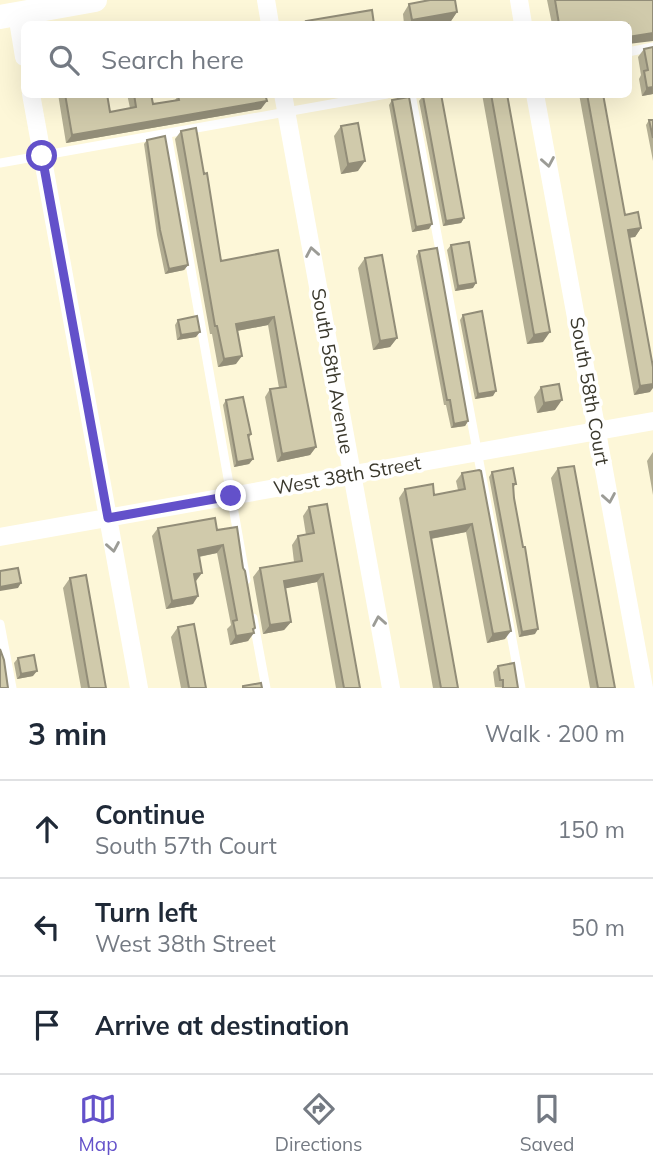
<!DOCTYPE html>
<meta charset="utf-8">
<style>
:root{--surface:#fff;--page:#f2f2f3;--text:#1f2937;--muted:#747a83;--line:#e0e1e3;--accent:#6351ca}
body{margin:0;font-family:Mulish,sans-serif;background:var(--page);color:var(--text)}
.stop{position:absolute;width:21px;height:21px;margin:-16px;border:5px solid #6351ca;border-radius:50%;background:#fff}
.stop.end{background:#6351ca;border-color:#fff;box-shadow:0 2px 7px #0008}
.list{margin:0;padding:0;list-style:none}
h2{display:flex;justify-content:space-between;align-items:center;height:91px;margin:0;padding:0 28px;font-size:30px}
h2 small{font-size:23px;font-weight:400;color:var(--muted)}
.list li{display:grid;grid-template-columns:46px 1fr auto;gap:21px;align-items:center;box-sizing:border-box;height:98px;padding:0 28px;border-top:2px solid var(--line)}
.list b{display:block;font-size:26px;white-space:nowrap}
.list p{margin:0;font-size:23px;white-space:nowrap;color:var(--muted)}
.list em{font-size:23px;font-style:normal;color:var(--muted)}
.icon{flex:none;width:38px;height:38px;fill:none;stroke:currentColor;stroke-width:2;stroke-linecap:round;stroke-linejoin:round}
.map{position:relative;flex:none;width:653px;height:688px;overflow:hidden}
.search{position:absolute;background:var(--surface);box-shadow:0 7px 28px #0002;left:21px;right:21px;top:21px;height:77px;display:flex;align-items:center;gap:18px;box-sizing:border-box;padding:0 24px;border-radius:10px;color:var(--muted);font-size:26px}
.sheet{height:385px;background:var(--surface)}
nav{display:flex;justify-content:space-around;align-items:center;box-sizing:border-box;height:98px;border-top:2px solid var(--line);background:var(--surface);font-size:19px;color:var(--muted)}
nav a{display:grid;justify-items:center;gap:4px}
nav .on{color:var(--accent)}
.map>svg:first-child{display:block}
.lines{fill:none;stroke-linecap:round;stroke-linejoin:round}
.service{stroke:#fff;stroke-width:9}
.minor{stroke:#fff;stroke-width:18}
.secondary{stroke:#fff;stroke-width:24}
.wall{fill:#b3ae93}
.shaded-wall{fill:#928d78}
.building{fill:#d0caab;stroke:#928d78;stroke-width:2}
.oneway{stroke:#9c9c96}
.route{stroke:#6351ca;stroke-width:9}
.labels{text-anchor:middle;dominant-baseline:central;stroke-width:7;stroke-linejoin:round;paint-order:stroke}
.street-label{font-size:19px;fill:#3a382c;stroke:#fff}
</style>
<div class="map">
<svg width="653" height="688" viewBox="0 0 653 688">
<rect width="100%" height="100%" fill="#fdf7d8"/>
<g class="lines">
<!-- service -->
<path class="service" d="M628,52l25,-5
M411,94l110,594
M167,134l79,446
M0,163l387,-69
M253,618l13,70
M0,624l12,64"/>
<!-- minor -->
<path class="minor" d="M266,0l4,24
M519,0l4,24
M17,14l7,43
M31,94l108,594
M283,94l108,594
M535,94l109,594
M0,537l653,-116"/>
<!-- secondary -->
<path class="secondary" d="M0,17l95,-17"/>
</g>
<!-- wall -->
<path class="wall" d="M547,0h106l-1,40 -24,-16h-76z
M409,4l48,8 -6,9 -16,3h-31l-1,-10z
M644,49l9,45 -11,2 -3,-17 2,-4 -3,-18z
M58,94h49l3,18 20,-4 -3,-14h24l2,10 22,-4 3,-4 21,1 62,12 -195,34z
M482,94h25l36,248 -16,2z
M579,94h24l22,121 16,13 -6,9h-5l20,155 -16,3z
M423,96l41,122 -3,5 -18,3 -24,-125z
M392,100l37,129 -17,3 -23,-127z
M649,120h4v41l-7,-36z
M341,126l17,45 -17,3 -7,-38z
M181,131l23,43 17,87 57,-11 38,197 -6,8 -33,7 -12,-65 5,-8 9,-1 -11,-63 -31,6 -1,33 -18,3 -6,-33h-2l-35,-195z
M147,140l41,125 -4,5 -19,4 -8,-39 -13,-91z
M451,245l22,43 -18,3 -8,-41z
M419,251l49,170 -3,5 -14,2 -5,-23h-2l-28,-149z
M365,258l32,80 -7,9 -17,3 -15,-82z
M463,315l30,81 -18,3 -15,-79z
M178,320l18,17 -19,3 -2,-15z
M541,387l14,23 -18,3 -3,-16z
M226,400l25,34 -2,4 4,21 -4,5 -15,3 -11,-62z
M653,452v43l-6,-34z
M558,468l57,220h-25l-39,-210z
M492,472l24,12 -3,4 1,10 21,136 -16,3 -30,-160z
M462,473l43,166 -18,4 -21,-111 -35,7 27,149h-25l-34,-190 6,-9 29,6 24,-5 -2,-9z
M309,507l51,181h-24l-19,-106 -32,6 6,34 -7,8 -21,4 -10,-57 7,-9 34,-6 -2,-17 6,-9 8,-1 -3,-19z
M158,528l59,2 26,38 10,63 -5,10 -18,4 -3,-16 4,-4 -14,-72 -18,4 -6,47 -27,5 -14,-73z
M70,578l36,110h-25l-18,-100z
M178,627l28,61h-25l-10,-51z
M18,658l15,18 -16,3 -3,-16z
M498,666l20,22 -23,-1 -2,-15z"/>
<!-- shaded-wall -->
<path class="shaded-wall" d="M457,12l-6,9 -16,3h-26l3,-4z
M653,33v8l-25,3v-7z
M653,87v7l-11,2 5,-8z
M267,101l-6,8 -195,34 6,-8z
M365,161l-7,10 -17,3 7,-10z
M464,218l-3,5 -18,3 3,-5z
M432,224l-3,5 -17,3 4,-5z
M641,228l-6,9 -12,2 5,-9z
M188,265l-4,5 -19,4 4,-5z
M476,283l-3,5 -18,3 3,-5z
M274,317l-6,8 -37,7 5,-8z
M200,332l-4,5 -19,3 4,-5z
M550,332l-7,10 -16,2 7,-9z
M397,338l-7,9 -17,3 7,-9z
M242,356l-6,8 -18,3 6,-8z
M653,384v4l-3,4 -16,3 6,-9z
M496,391l-3,5 -18,3 3,-5z
M562,400l-7,10 -18,3 7,-10z
M468,421l-3,5 -14,2 3,-4z
M316,447l-6,8 -33,7 5,-8z
M253,459l-4,5 -15,3 3,-5z
M472,524l-6,8 -42,8 6,-8z
M223,545l-6,8 -25,5 6,-8z
M202,573l-6,8 -8,1 6,-8z
M323,574l-6,8 -39,8 6,-9z
M21,583l-3,5 -18,3v-4z
M198,596l-5,8 -27,5 6,-8z
M291,622l-7,8 -21,4 7,-9z
M255,628l-3,6 2,-1 -6,8 -18,4 6,-9z
M538,629l-3,5 -16,3 3,-5z
M511,631l-6,8 -18,4 6,-9z
M37,671l-4,5 -16,3 4,-5z"/>
<!-- building -->
<path class="building" d="M430,0h25l2,12 -45,8 -3,-16z
M555,0h98v33l-25,4v-13h-69z
M372,10l2,14h-67l-1,-3z
M653,47v40l-6,1 -3,-17 4,-1 -4,-21z
M65,94h42l3,18 26,-5 -2,-13h17l2,10 26,-4 -1,-4 9,-2h11l1,3 19,-3h47l2,7 -195,34z
M433,94h8l23,124 -18,3 -23,-125z
M491,94h16l43,238 -16,3z
M587,94h16l22,121 13,-3 3,16 -13,2 25,137v17l-13,2z
M409,97l23,127 -16,3 -24,-127z
M649,120h4v18z
M358,123l7,38 -17,3 -7,-38z
M196,128l8,46 3,-1 14,88 57,-11 38,197 -34,7 -12,-65 16,-2 -12,-70 -38,7 6,32 -18,3 -7,-33h-2l-34,-195z
M165,136l23,129 -19,4 -9,-39 -13,-90z
M469,242l7,41 -18,3 -7,-41z
M437,248l31,173 -14,3 -4,-24h-3l-28,-149z
M382,255l15,83 -17,3 -15,-83z
M482,311l14,80 -18,3 -15,-79z
M197,316l3,16 -19,3 -3,-15z
M559,384l3,16 -18,3 -3,-16z
M243,397l8,37 -3,1 5,24 -16,3 -11,-62z
M574,466l41,222h-17l-40,-220z
M513,468l3,16h-3l1,14 9,49h2l13,82 -16,3 -30,-160z
M479,470l2,1 30,160 -18,3 -21,-110 -42,8 28,156h-17l-36,-199 28,-5 1,11 31,-6 -3,-16z
M327,504l33,184h-16l-21,-114 -39,7 7,41 -21,3 -10,-57 42,-7 -4,-25 16,-3 -5,-26z
M215,518l2,12 20,-3 6,41 2,3 10,57 -2,1 1,4 -18,3 -3,-15 4,-1 -14,-75 -25,5 4,23 -8,1 4,22 -26,5 -14,-73z
M18,568l3,15 -21,4v-16z
M86,575l20,113h-17l-19,-110z
M194,624l12,64h-17l-11,-61z
M0,649l4,11 4,28h-8z
M34,655l3,16 -16,3 -3,-16z
M514,663l4,25h-15v-8h-3l-2,-14z
M261,683l1,5h-19v-2z"/>
<!-- one-way arrows -->
<defs><path id="oneway-chevron" d="M-2-3.5L2.5 0L-2 3.5" fill="none" stroke-width="1.6" stroke-linecap="round" stroke-linejoin="round" transform="scale(1.75)"/></defs>
<g class="oneway">
<use href="#oneway-chevron" transform="translate(548 162) rotate(80)"/>
<use href="#oneway-chevron" transform="translate(312 252) rotate(-100)"/>
<use href="#oneway-chevron" transform="translate(609 498) rotate(80)"/>
<use href="#oneway-chevron" transform="translate(113 547) rotate(80)"/>
<use href="#oneway-chevron" transform="translate(379 621) rotate(-100)"/>
</g>
<g class="lines">
<!-- route -->
<path class="route" d="M42,156l66,362 123,-22"/>
</g>
<g class="labels">
<!-- street labels -->
<g class="street-label">
<text transform="translate(333 371) rotate(80)">South 58th Avenue</text>
<text transform="translate(590 391) rotate(80)">South 58th Court</text>
<text transform="translate(347 475) rotate(-10)">West 38th Street</text>
</g>
</g>
</svg>
<div class="stop" style="left:42px;top:156px"></div>
<div class="stop end" style="left:231px;top:496px"></div>
<div class="search"><svg class="icon" aria-label="search" viewBox="0 0 24 24"><circle cx="10" cy="10" r="6"/><path d="M15 15l6 6"/></svg>Search here</div>
</div>
<section class="sheet">
<h2>3 min<small>Walk · 200 m</small></h2>
<ul class="list">
<li><svg class="icon" aria-label="ahead" viewBox="0 0 24 24"><path d="M12 20V5M6 11l6-6 6 6"/></svg><div><b>Continue</b><p>South 57th Court</p></div><em>150 m</em></li>
<li><svg class="icon" aria-label="left" viewBox="0 0 24 24"><path d="M17 20v-9H6M10 6l-5 5 5 5"/></svg><div><b>Turn left</b><p>West 38th Street</p></div><em>50 m</em></li>
<li><svg class="icon" aria-label="arrive" viewBox="0 0 24 24"><path d="M6 21V4h12l-3 4 3 4H6"/></svg><div><b>Arrive at destination</b></div></li>
</ul>
</section>
<nav>
<a class="on"><svg class="icon" aria-label="map" viewBox="0 0 24 24"><path d="M3 6l6-2 6 2 6-2v14l-6 2-6-2-6 2zM9 4v14M15 6v14"/></svg>Map</a>
<a><svg class="icon" aria-label="directions" viewBox="0 0 24 24"><path d="M12 3l9 9-9 9-9-9zM9 14v-3h6M13 9l2 2-2 2"/></svg>Directions</a>
<a><svg class="icon" aria-label="saved" viewBox="0 0 24 24"><path d="M7 4h10v16l-5-4-5 4z"/></svg>Saved</a>
</nav>
